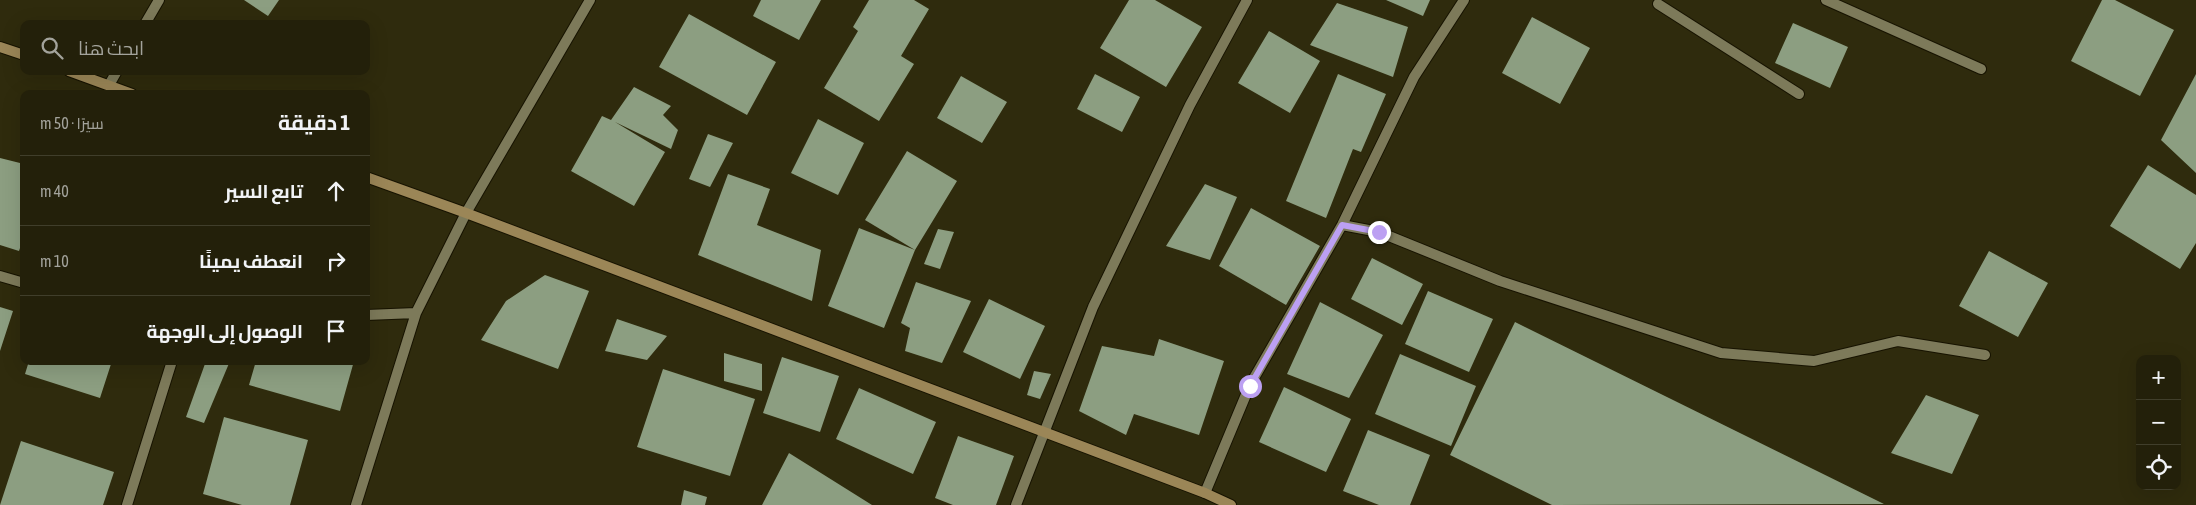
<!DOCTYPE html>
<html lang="ar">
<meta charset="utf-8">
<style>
:root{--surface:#23200a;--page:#2b2813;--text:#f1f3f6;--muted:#a3a39c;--line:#403e2b}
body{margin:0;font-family:"Asap Condensed",Cairo,sans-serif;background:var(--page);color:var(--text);direction:rtl}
.controls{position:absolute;right:15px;bottom:15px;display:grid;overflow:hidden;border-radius:10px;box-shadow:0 5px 20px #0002}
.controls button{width:45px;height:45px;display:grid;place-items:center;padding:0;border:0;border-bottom:1px solid var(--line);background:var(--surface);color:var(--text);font:25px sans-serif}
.stop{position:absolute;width:15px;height:15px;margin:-11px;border:4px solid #bca0f2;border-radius:50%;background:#fff}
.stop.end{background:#bca0f2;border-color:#fff;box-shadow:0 1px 5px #0008}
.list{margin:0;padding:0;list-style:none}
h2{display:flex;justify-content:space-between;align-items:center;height:65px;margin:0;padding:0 20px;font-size:21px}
h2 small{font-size:16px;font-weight:400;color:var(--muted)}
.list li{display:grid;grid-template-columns:32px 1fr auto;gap:15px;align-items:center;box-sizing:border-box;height:70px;padding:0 20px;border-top:1px solid var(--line)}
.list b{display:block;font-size:19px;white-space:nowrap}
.list em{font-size:16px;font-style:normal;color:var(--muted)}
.icon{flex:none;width:28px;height:28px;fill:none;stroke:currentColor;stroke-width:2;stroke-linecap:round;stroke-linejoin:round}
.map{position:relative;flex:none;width:2196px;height:505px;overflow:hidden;direction:ltr}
.search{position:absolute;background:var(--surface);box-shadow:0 5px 20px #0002;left:20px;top:20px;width:350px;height:55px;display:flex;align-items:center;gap:12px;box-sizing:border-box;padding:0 18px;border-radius:10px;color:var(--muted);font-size:19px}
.panel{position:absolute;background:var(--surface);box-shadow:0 5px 20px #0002;left:20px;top:90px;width:350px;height:275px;border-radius:10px;direction:rtl}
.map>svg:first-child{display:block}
.building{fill:#8c9e81}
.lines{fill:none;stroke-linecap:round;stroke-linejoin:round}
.minor-casing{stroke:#171300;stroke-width:12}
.secondary-casing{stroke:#171300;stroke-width:12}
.minor{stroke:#7d7a5a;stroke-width:10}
.secondary{stroke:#9b8657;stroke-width:10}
.route{stroke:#bca0f2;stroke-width:6}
</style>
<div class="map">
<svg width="2196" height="505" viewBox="0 0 2196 505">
<rect width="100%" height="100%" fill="#2f2b0d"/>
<!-- building -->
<path class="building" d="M244,0h35l-11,16z
M761,0h60l-22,40 -46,-24z
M869,0h45l15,9 -28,47 13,8 -35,57 -55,-33 34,-57 -5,-4z
M1129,0h26l47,27 -36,60 -66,-39z
M1386,0h44l-7,16z
M2102,0h13l59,30 -34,66 -69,-35z
M1337,3l71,24 -15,50 -83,-32z
M689,14l87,48 -29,53 -88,-48z
M1532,17l58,31 -30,56 -58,-31z
M1793,23l55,24 -18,41 -55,-25z
M1269,31l51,30 -30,52 -52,-30z
M1095,74l45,23 -18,35 -45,-23z
M1338,74l48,20 -25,58 -8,-3 -27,69 -40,-17z
M2196,74v99l-35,-33z
M961,76l46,26 -25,41 -45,-25z
M634,87l37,19 -8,9 15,15 -7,19 -56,-27 50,30 -31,54 -63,-35 31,-55 9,4z
M818,119l46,24 -26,52 -47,-22z
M708,134l25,9 -23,44 -21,-8z
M907,151l50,30 -42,69 -50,-30z
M0,158l24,6v72l-5,15 -19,-6z
M2148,165l48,30v48l-16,26 -70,-43z
M728,174l42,15 -13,36 64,25 -9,51 -114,-46z
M1205,184l32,13 -27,63 -44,-14z
M1251,208l69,38 -34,59 -67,-39z
M859,228l56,22 -31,78 -56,-22z
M938,229l16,3 -14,37 -16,-5z
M1989,251l59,32 -30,54 -59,-31z
M1372,258l51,26 -21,41 -51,-26z
M545,275l44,16 -31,78 -77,-29 25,-39z
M916,282l55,19 -29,62 -37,-12 5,-23 -9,-5z
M1428,291l65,28 -24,53 -64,-28z
M989,299l56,27 -25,53 -57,-27z
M1320,302l63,33 -34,63 -62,-24z
M0,307l13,4 -13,40z
M617,319l50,17 -20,24 -42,-9z
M1515,322l369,182 -332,1 -102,-50z
M1159,339l65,22 -25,74 -65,-21 -8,21 -47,-24 23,-65 52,10z
M724,353l38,11v27l-38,-10z
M1400,354l76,32 -25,60 -76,-32z
M782,357l57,19 -19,56 -57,-19z
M29,361h83l-12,37 -75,-24z
M206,361h24l-26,62 -18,-6z
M256,361h98l-14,50 -91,-26z
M663,369l92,30 -25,77 -93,-29z
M1034,371l17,3 -11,25 -13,-4z
M1284,387l67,32 -25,53 -67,-30z
M859,388l77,34 -23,52 -77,-35z
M1926,395l53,20 -27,59 -61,-21z
M224,417l84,23 -18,65h-48l-39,-11z
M1368,430l62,25 -20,50h-31l-36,-14z
M958,436l56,20 -18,49h-43l-18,-7z
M21,441l93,31 -11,33h-103z
M789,453l83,52h-110z
M684,490l23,7 -2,8h-24z"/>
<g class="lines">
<!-- minor casing -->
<g class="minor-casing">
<path id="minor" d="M1826,0l155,69
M1658,4l141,90
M145,24l14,-24
M109,85l8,-14
M1342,225l37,7 121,49 221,72 93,8 84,-20 87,14
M0,276l24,7
M366,315l50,-2
M1205,493l45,-108 92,-160 72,-148 50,-77
M127,505l45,-144
M356,505l60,-192 50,-100 124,-213
M1016,505l77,-198 97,-202 57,-105"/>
</g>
<!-- secondary casing -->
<g class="secondary-casing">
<path id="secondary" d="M0,47l24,8
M69,71l63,23
M366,177l100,36 739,280 26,12"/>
</g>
<!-- minor -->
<use href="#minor" class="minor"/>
<!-- secondary -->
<use href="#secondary" class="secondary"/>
</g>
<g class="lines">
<!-- route -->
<path class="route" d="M1250,386l92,-161 37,7"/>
</g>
</svg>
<div class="controls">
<button>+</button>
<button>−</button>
<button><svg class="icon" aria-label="locate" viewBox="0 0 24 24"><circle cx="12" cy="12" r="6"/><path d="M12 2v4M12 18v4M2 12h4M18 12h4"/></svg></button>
</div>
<div class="stop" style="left:1250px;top:386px"></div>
<div class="stop end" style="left:1379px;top:232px"></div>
<div class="search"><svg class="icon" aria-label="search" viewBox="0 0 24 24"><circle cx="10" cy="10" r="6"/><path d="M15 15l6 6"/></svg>ابحث هنا</div>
<section class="panel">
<h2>1 دقيقة<small>سيرًا · 50 m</small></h2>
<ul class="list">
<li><svg class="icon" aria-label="ahead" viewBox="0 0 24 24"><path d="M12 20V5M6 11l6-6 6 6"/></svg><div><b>تابع السير</b></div><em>40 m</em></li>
<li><svg class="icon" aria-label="right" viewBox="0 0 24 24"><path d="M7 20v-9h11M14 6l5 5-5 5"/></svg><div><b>انعطف يمينًا</b></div><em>10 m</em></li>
<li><svg class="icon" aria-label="arrive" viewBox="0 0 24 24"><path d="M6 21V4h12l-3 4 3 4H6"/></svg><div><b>الوصول إلى الوجهة</b></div></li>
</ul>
</section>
</div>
